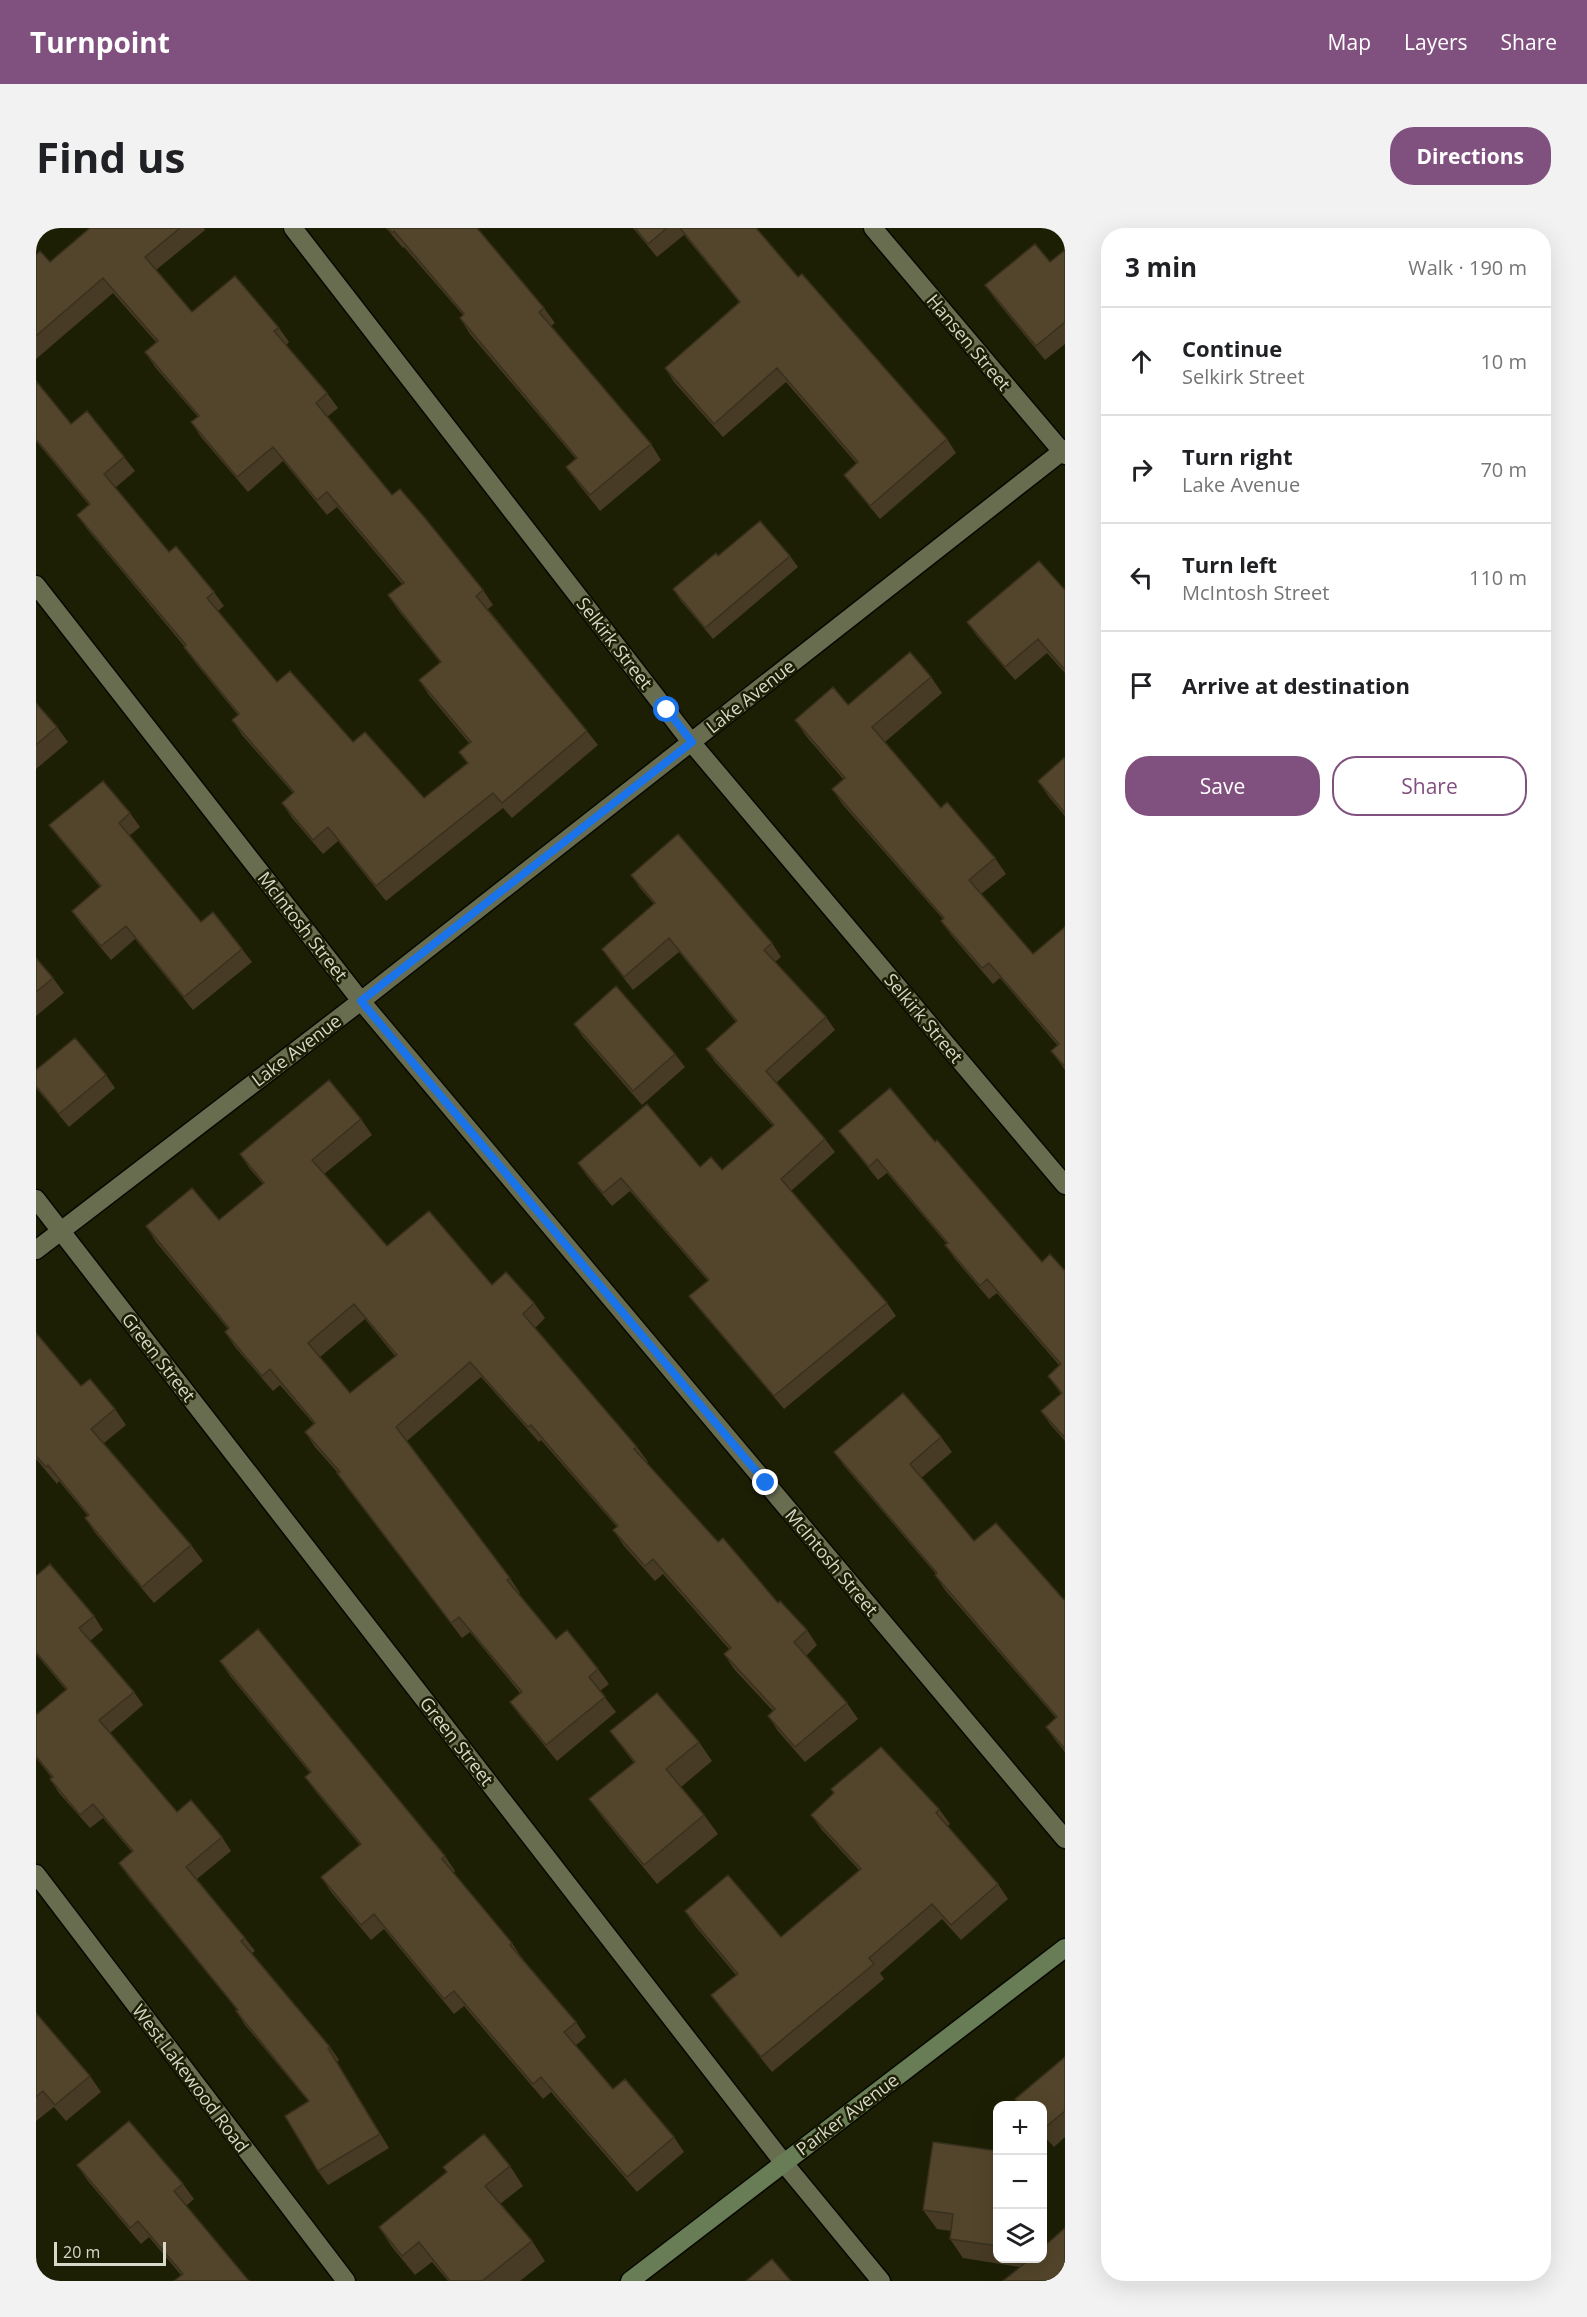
<!DOCTYPE html>
<meta charset="utf-8">
<style>
:root{--surface:#fff;--page:#f2f2f2;--text:#202124;--muted:#757577;--line:#e0e0e0;--accent:#80507f}
body{margin:0;font-family:"Open Sans",sans-serif;background:var(--page);color:var(--text)}
.controls{position:absolute;right:18px;bottom:18px;display:grid;overflow:hidden;border-radius:12px;box-shadow:0 6px 24px #0002}
.controls button{width:54px;height:54px;display:grid;place-items:center;padding:0;border:0;border-bottom:2px solid var(--line);background:var(--surface);color:var(--text);font:30px sans-serif}
.scale{position:absolute;left:18px;bottom:15px;width:112px;box-sizing:border-box;padding-left:6px;border:3px solid #d7d9c9;border-top:0;font-size:16px;line-height:21px;white-space:nowrap;color:#d7d9c9;-webkit-text-stroke:4px #1d1f05;paint-order:stroke}
.stop{position:absolute;width:18px;height:18px;margin:-14px;border:4px solid #1a73e8;border-radius:50%;background:#fff}
.stop.end{background:#1a73e8;border-color:#fff;box-shadow:0 2px 6px #0008}
.list{margin:0;padding:0;list-style:none}
h2{display:flex;justify-content:space-between;align-items:center;height:78px;margin:0;padding:0 24px;font-size:26px}
h2 small{font-size:20px;font-weight:400;color:var(--muted)}
.list li{display:grid;grid-template-columns:39px 1fr auto;gap:18px;align-items:center;box-sizing:border-box;height:108px;padding:0 24px;border-top:2px solid var(--line)}
.list b{display:block;font-size:22px;white-space:nowrap}
.list p{margin:0;font-size:20px;white-space:nowrap;color:var(--muted)}
.list em{font-size:20px;font-style:normal;color:var(--muted)}
.actions{display:flex;gap:12px;padding:18px 24px}
.actions a{flex:1;padding:14px 0;border:2px solid var(--accent);border-radius:24px;text-align:center;font-size:21px;color:var(--accent)}
.actions .main{background:var(--accent);color:#fff}
.icon{flex:none;width:33px;height:33px;fill:none;stroke:currentColor;stroke-width:2;stroke-linecap:round;stroke-linejoin:round}
.map{position:relative;flex:none;width:1029px;height:2053px;overflow:hidden;border-radius:24px}
header{display:flex;align-items:center;gap:36px;box-sizing:border-box;height:84px;padding:0 30px;background:var(--accent);color:#fff}
header strong{font-size:28px}
nav{display:flex;gap:33px;margin-inline-start:auto;font-size:21px}
.intro{display:flex;align-items:center;justify-content:space-between;box-sizing:border-box;height:144px;padding:0 36px}
h1{margin:0;font-size:42px}
.button{padding:15px 27px;border-radius:24px;background:var(--accent);color:#fff;font-size:21px;font-weight:700}
main{display:flex;gap:36px;padding:0 36px}
aside{flex:1;background:var(--surface);border-radius:24px;box-shadow:0 6px 24px #0002}
.map>svg:first-child{display:block}
.lines{fill:none;stroke-linecap:round;stroke-linejoin:round}
.street-casing{stroke:#070900;stroke-width:21}
.secondary-casing{stroke:#070900;stroke-width:21}
.street{stroke:#696d50;stroke-width:18}
.secondary{stroke:#687d56;stroke-width:18}
.wall{fill:#473b25;fill-rule:evenodd}
.shaded-wall{fill:#39301e}
.building{fill:#52452b;stroke:#39301e;stroke-width:1.5;fill-rule:evenodd}
.route{stroke:#1a73e8;stroke-width:8}
.labels{text-anchor:middle;dominant-baseline:central;stroke-width:5;stroke-linejoin:round;paint-order:stroke}
.street-label{font-size:18px;fill:#d7d9c9;stroke:#1d1f05}
</style>
<header>
<strong>Turnpoint</strong>
<nav><a>Map</a><a>Layers</a><a>Share</a></nav>
</header>
<div class="intro"><h1>Find us</h1><a class="button">Directions</a></div>
<main>
<div class="map">
<svg width="1029" height="2053" viewBox="0 0 1029 2053">
<rect width="100%" height="100%" fill="#1d1f05"/>
<g class="lines">
<!-- street casing -->
<g class="street-casing">
<path id="street" d="M257,0l398,514 374,443
M837,0l192,227
M0,357l325,416 704,838
M0,971l747,963 98,119
M0,1022l325,-249 704,-552
M0,1646l310,407"/>
</g>
<!-- secondary casing -->
<g class="secondary-casing">
<path id="secondary" d="M594,2053l435,-333"/>
</g>
<!-- street -->
<use href="#street" class="street"/>
<!-- secondary -->
<use href="#secondary" class="secondary"/>
</g>
<!-- wall -->
<path class="wall" d="M54,0h114l1,2 -49,40 36,42 87,16 10,14 -3,3 41,48 11,15 -11,9 65,78 91,95 10,15 -5,4 99,122 11,14 -86,73 -9,-10 -117,93 -48,-60 -15,13 -31,-36 -10,-15 11,-10 -51,-58 -10,-15 6,-5 -44,-54 -10,-14v-1l-97,-117 -10,-14 12,-10 -53,-64v-60l35,43 53,33 11,14 -20,17 54,64 45,40 10,14 -6,5 59,71 147,116 43,-35 -8,-11 10,-9 -40,-48 -10,-15 21,-18 -42,-52 -10,-15 14,-11 -65,-77 -10,8 -44,-54 -35,31 -47,-55 -10,-15 7,-5 -43,-50 -10,-15 11,-10 -43,-49 -77,66v-104l14,7z
M350,0h91l67,80 11,15 -4,3 100,118 10,16 -61,51 -23,-29 -11,-15 10,-8 -106,-125 -10,-16 3,-3 -59,-68 -1,1z
M597,0h123l42,49 149,162 9,14 -76,66 -26,-31 -10,-13 13,-11 -71,-82 -63,55 -49,-55 -9,-14 74,-66 -55,-67 -27,22z
M1029,22v94l-20,16 -50,-61 -10,-14 65,-23z
M682,328h72l8,11 -85,72 -32,-38 -8,-12z
M1029,362v83l-18,-20 -32,27 -38,-44 -10,-14z
M895,449l11,16 -57,49 56,66 54,50 11,16 -25,20 52,60 32,-27v143l-14,-19 7,-5 -58,-68 -7,6 -41,-48 -11,-15 2,-2 -100,-114 -11,-16 11,-10 -37,-43 -11,-16 53,-15z
M0,475l21,24 11,15 -32,27z
M1029,531v57l-16,-19 -11,-16z
M94,585l10,14 -11,9 72,86 41,27 10,13 -59,48 -58,-71 -24,21 -30,-36 -9,-13 28,-24 -41,-49 -10,-13z
M595,647l141,68 9,14 -6,5 51,55 9,13 -59,53 49,56 10,13 -44,39 96,112 9,13 -112,93 -85,-100 -10,-13 19,-15 -78,-90 -18,15 -25,-30 -9,-13 122,4 22,3 51,-44 -58,-64 -9,-13 30,-27 -57,-70 -46,38 -22,-28 -9,-13 52,-45 -14,-16z
M0,730l17,20 11,15 -28,23z
M538,796l101,30 10,13 -43,38 -59,-68z
M0,842l70,5 9,13 -46,39 -33,-39z
M325,891l11,16 -48,39 63,72 105,39 42,18 11,15 -10,10 102,119 11,15 -2,1 72,79 60,61 29,27 10,15 -11,11 41,47 11,16 -53,43 -27,-31 -10,-15 5,-5 -39,-42 -10,-15 5,-5 -66,-75 -8,7 -31,-35 -11,-16 4,-3 -76,-87 -2,2 -58,-65 -74,64 103,137 10,15 -1,1 37,45 42,30 11,15 -9,7 16,21 -59,49 -36,-44 -11,-15 10,-9 -50,-61 -8,6 -114,-149 -11,-16h1l-23,-26 -10,-15 9,-8 -34,-39 -7,6 -38,-44 -10,-15 3,-3 -72,-87 -10,-16 73,-6 44,-36 -13,-15 -10,-15zM329,1091l30,37 -45,37 -30,-36z
M803,903l96,11 107,120 23,9v170l-15,-17 -9,-13 20,-17 -13,-18 11,-11 -62,-72 -8,6 -34,-40 -10,-14 2,-1 -60,-71 -9,7 -29,-36z
M0,1105l45,53 34,23 11,16 -22,18 87,102 12,16 -49,42 -58,-69 -11,-16 3,-2 -29,-35 -2,3 -21,-25z
M905,1209l11,15 -31,26 53,63 91,60v151l-9,-11 -10,-14 10,-9 -111,-128 -10,-15 1,-1 -91,-107 -11,-15z
M0,1348l58,40 9,14 -13,11 44,51 9,13 -33,28 67,79 45,25 9,14 -34,28 48,59 10,13 -3,2 78,94 9,13 -2,2 52,86 -61,37 -10,-14 -10,-70 -63,-76 -9,-14 1,-1 -109,-134 -9,-13 13,-11 -29,-34 -13,10 -31,-35 -9,-14 2,-1 -16,-20v-43l30,-25 -30,-36z
M184,1433l225,195 10,15 -2,2 59,70 10,15 54,64 10,15 -10,8 37,44 61,48 10,15 -47,40 -86,-100 -8,7 -79,-93 -10,8 -70,-85 -13,11 -40,-48 -10,-15 39,-32 -44,-53 -11,-15 5,-4 -80,-97z
M574,1503l89,11 13,19 -31,26 23,28 14,19 -61,50 -54,-66 -14,-19 45,-36z
M795,1561l108,20 11,15 -2,2 50,58 10,15 -47,41 -19,-21 -62,54 4,6 -112,93 -50,-62 -11,-15 25,-20 -41,-49 -10,-15 96,26 78,-67 -37,-40 -11,-15 23,-21z
M0,1785l54,63 11,16 -35,29 -12,-14 -18,14z
M1029,1829v80l-11,10 -12,-13v-28h-22l-5,-7z
M962,1923v108h44l-22,8 -57,-9 -13,-19 1,-8 -14,-2 -14,-19z
M41,1937l106,19 11,15 -8,7 63,75 -68,-6 -32,-38 -8,7 -53,-63z
M474,1938l13,20 -23,18 32,37 13,20 -25,20h-72l-16,-19 -17,13 -23,-28 -13,-20z"/>
<!-- shaded-wall -->
<path class="shaded-wall" d="M292,1820l9,14 52,86 -9,-14z"/>
<!-- building -->
<path class="building" d="M54,0h90l-35,29 47,55 43,-36 44,52 -5,3 53,62 -11,10 76,92 8,-6 25,29 58,72 -7,6 111,135 -85,72 -9,-10 -117,93 -48,-59 -15,13 -31,-37 12,-11 -62,-72 7,-6 -55,-67 2,-2 -109,-130 13,-11 -54,-65v-58l35,43 16,-13 37,46 -20,17 65,78 7,-6 38,46 -7,6 70,84 13,-11 63,71 12,-10 59,66 44,-35 -9,-11 12,-10 -52,-62 22,-18 -53,-67 16,-12 -77,-91 -10,8 -44,-53 -36,30 -46,-55 8,-6 -54,-64 13,-11 -55,-63 -67,58v-81l4,-4 10,11z
M352,0h89l67,80 -5,4 112,132 -61,51 -24,-28 11,-9 -117,-140 4,-4 -70,-83 -2,2z
M599,0h32l-19,16z
M644,0h76l42,49 4,-3 145,165 -77,67 -26,-31 14,-13 -81,-94 -63,56 -49,-56 75,-66z
M999,16l15,18 15,-12v72l-29,24 -51,-61z
M724,293l30,35 -85,72 -32,-39 43,-36 2,3z
M1003,333l26,29v80l-27,-31 -33,28 -38,-45z
M874,424l21,25 -59,50 69,81 6,-6 48,56 -26,22 64,74 32,-27v140l-14,-16 8,-7 -70,-81 -7,5 -41,-47 3,-3 -112,-129 13,-11 -50,-58 38,-33 15,18z
M0,475l21,24 -21,18z
M1028,530l1,1v54l-27,-32z
M67,553l27,32 -11,10 82,99 12,-10 29,37 -58,48 -58,-71 -25,20 -29,-35 29,-25 -52,-61z
M642,606l94,109 -8,7 62,67 -60,54 59,68 -44,40 106,124 -113,93 -85,-100 20,-16 -88,-102 -18,15 -25,-30 69,-59 53,63 11,-10 11,13 52,-45 -68,-76 31,-28 -68,-83 -45,39 -22,-28 53,-46 -24,-28z
M0,730l17,20 -17,14z
M580,758l59,68 -42,37 -59,-67z
M39,810l31,37 -47,39 -23,-28v-16z
M293,852l32,39 -49,41 75,86 42,-35 63,74 14,-13 28,31 -11,11 114,133 -3,2 84,93 5,-4 55,65 2,-2 27,29 -13,12 53,61 -52,44 -27,-31 7,-7 -51,-55 7,-6 -78,-89 -8,7 -32,-36 5,-4 -87,-101 -3,2 -58,-65 -74,65 114,151 -3,2 49,59 11,-9 31,39 -9,8 16,20 -59,48 -36,-43 12,-10 -63,-75 -8,6 -114,-150 3,-1 -35,-40 10,-9 -45,-54 -8,7 -37,-44 4,-4 -83,-102 46,-38 27,32 45,-37 -24,-29zM318,1076l43,51 -47,38 -42,-50z
M854,860l45,54 2,-2 105,122 8,-8 15,17v167l-24,-27 21,-18 -14,-17 13,-12 -74,-85 -7,7 -35,-41 3,-2 -71,-84 -8,8 -30,-36z
M0,1105l45,53 9,-7 25,30 -24,20 100,116 -49,42 -57,-69 4,-3 -41,-50 -2,2 -10,-11z
M867,1165l38,44 -31,27 64,77 22,-18 69,78v148l-19,-22 11,-10 -122,-142 2,-2 -103,-121z
M14,1336l44,52 -15,12 55,64 -35,28 78,92 14,-12 31,37 -36,30 59,71 -4,3 89,106 -2,1 52,86 -62,37 -33,-55 24,-15 -73,-90 2,-1 -119,-147 14,-12 -40,-47 -13,11 -30,-36 3,-2 -17,-21v-41l31,-26 -31,-37v-76z
M222,1401l187,227 -3,3 70,84 -2,2 66,77 -12,10 49,57 12,-10 49,58 -47,40 -86,-100 -8,7 -79,-93 -10,8 -70,-85 -13,11 -40,-48 40,-33 -56,-67 6,-5 -91,-111z
M621,1465l42,49 -33,27 38,46 -60,50 -55,-66 46,-37 -25,-31z
M845,1519l58,62 -3,4 62,71 -47,41 -19,-21 -63,54 5,6 -113,93 -50,-62 27,-21 -53,-63 43,-36 53,62 80,-68 -50,-54 23,-22 -3,-4z
M0,1785l54,63 -35,29 -12,-14 -7,6z
M1029,1829v54l-23,19v-24h-21l-6,-7z
M93,1893l54,63 -9,7 75,90h-75l9,-7 -45,-53 -8,7 -53,-63z
M448,1906l26,32 -25,20 47,55 -50,40h-32l-31,-39 -17,14 -23,-29 68,-55 -4,-5z
M897,1914l65,9v95l-48,-7 3,-25 -30,-4z
M1029,2000v53h-62l27,-22h12v-11z
M736,2031l19,22h-45z"/>
<g class="lines">
<!-- route -->
<path class="route" d="M631,482l25,32 -331,259 405,482"/>
</g>
<g class="labels">
<!-- street labels -->
<g class="street-label">
<text transform="translate(933 114) rotate(50)">Hansen Street</text>
<text transform="translate(579 415) rotate(52)">Selkirk Street</text>
<text transform="translate(714 468) rotate(-38)">Lake Avenue</text>
<text transform="translate(267 698) rotate(52)">McIntosh Street</text>
<text transform="translate(888 790) rotate(50)">Selkirk Street</text>
<text transform="translate(260 822) rotate(-37)">Lake Avenue</text>
<text transform="translate(123 1129) rotate(52)">Green Street</text>
<text transform="translate(796 1334) rotate(50)">McIntosh Street</text>
<text transform="translate(421 1513) rotate(52)">Green Street</text>
<text transform="translate(155 1850) rotate(53)">West Lakewood Road</text>
<text transform="translate(811 1886) rotate(-37)">Parker Avenue</text>
</g>
</g>
</svg>
<div class="controls">
<button>+</button>
<button>−</button>
<button><svg class="icon" aria-label="layers" viewBox="0 0 24 24"><path d="M12 4l9 5-9 5-9-5zM3 14l9 5 9-5"/></svg></button>
</div>
<div class="scale">20 m</div>
<div class="stop" style="left:631px;top:482px"></div>
<div class="stop end" style="left:730px;top:1255px"></div>
</div>
<aside>
<h2>3 min<small>Walk · 190 m</small></h2>
<ul class="list">
<li><svg class="icon" aria-label="ahead" viewBox="0 0 24 24"><path d="M12 20V5M6 11l6-6 6 6"/></svg><div><b>Continue</b><p>Selkirk Street</p></div><em>10 m</em></li>
<li><svg class="icon" aria-label="right" viewBox="0 0 24 24"><path d="M7 20v-9h11M14 6l5 5-5 5"/></svg><div><b>Turn right</b><p>Lake Avenue</p></div><em>70 m</em></li>
<li><svg class="icon" aria-label="left" viewBox="0 0 24 24"><path d="M17 20v-9H6M10 6l-5 5 5 5"/></svg><div><b>Turn left</b><p>McIntosh Street</p></div><em>110 m</em></li>
<li><svg class="icon" aria-label="arrive" viewBox="0 0 24 24"><path d="M6 21V4h12l-3 4 3 4H6"/></svg><div><b>Arrive at destination</b></div></li>
</ul>
<div class="actions"><a class="main">Save</a><a>Share</a></div>
</aside>
</main>
